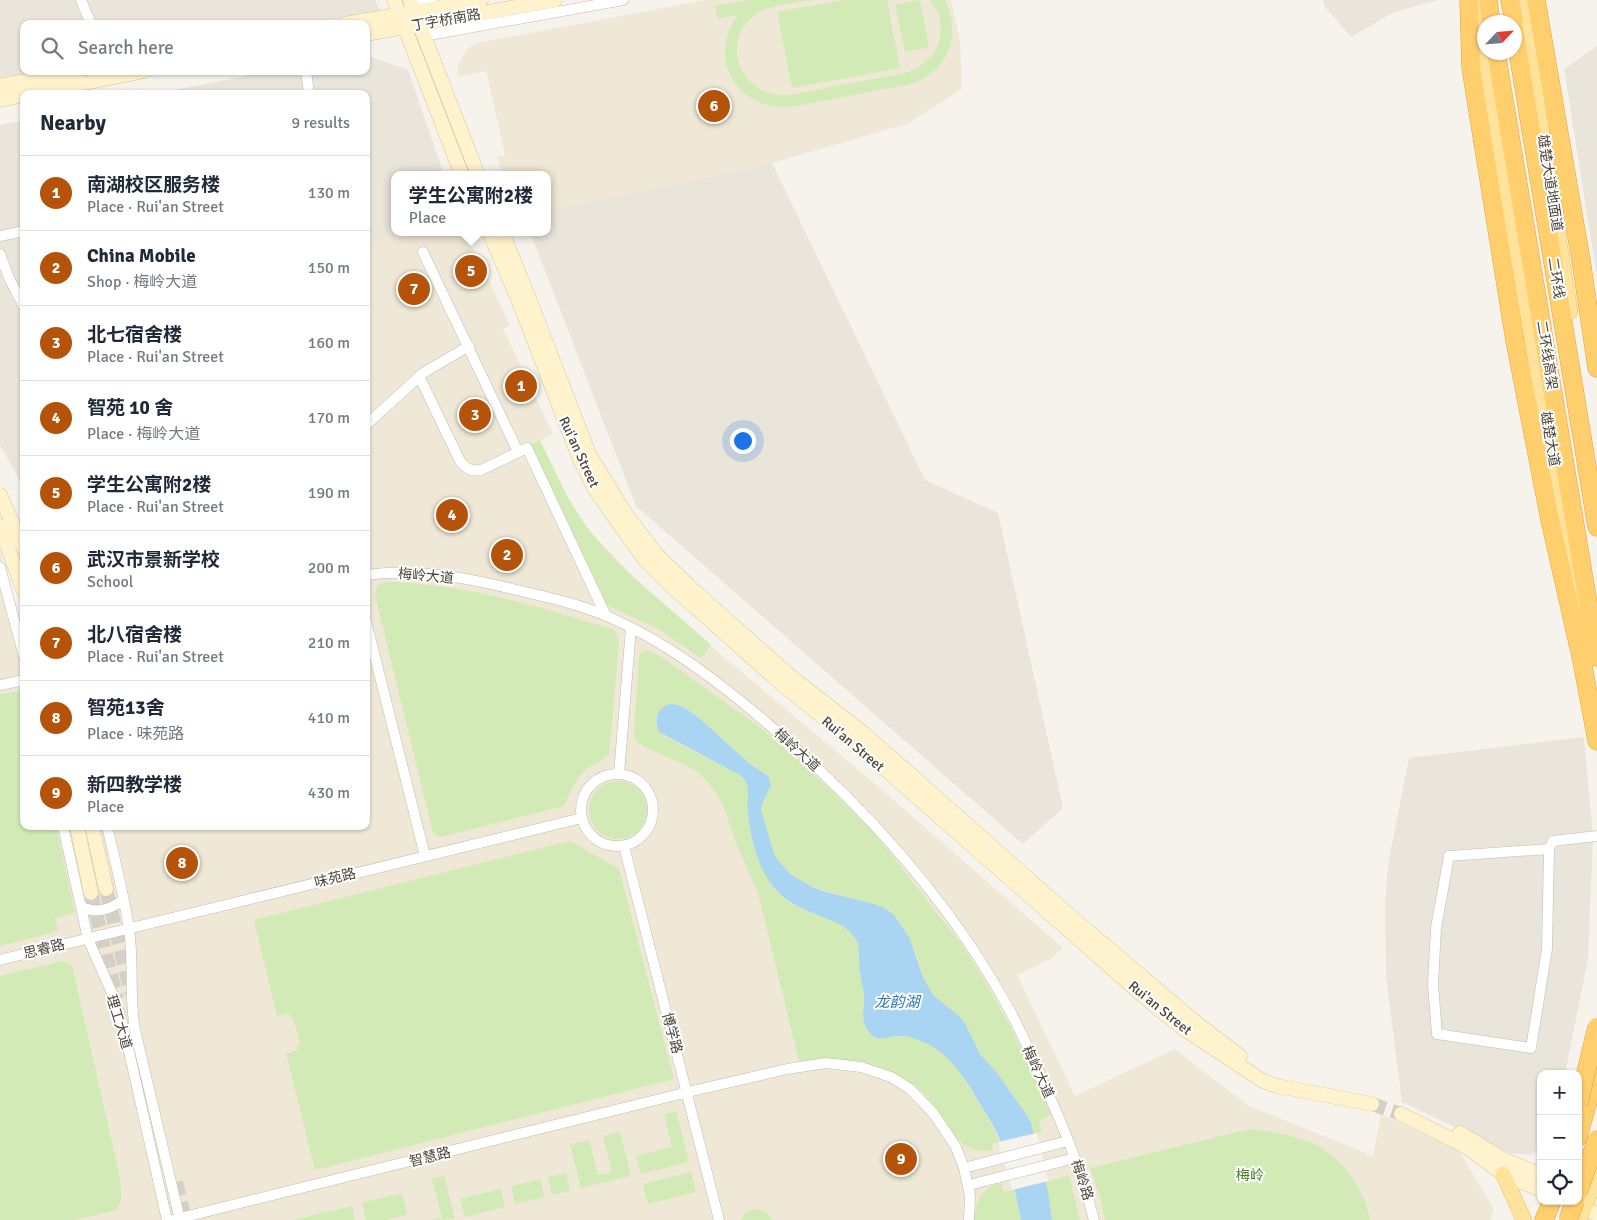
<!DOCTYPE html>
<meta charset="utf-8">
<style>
:root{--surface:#fff;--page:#f6f6f7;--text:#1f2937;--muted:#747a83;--line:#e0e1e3;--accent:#b45309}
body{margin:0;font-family:Signika,"Noto Sans SC",sans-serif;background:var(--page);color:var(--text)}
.controls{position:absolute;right:15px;bottom:15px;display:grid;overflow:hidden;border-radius:10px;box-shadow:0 1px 4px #0004}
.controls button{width:45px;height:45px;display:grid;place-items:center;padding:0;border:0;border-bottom:1px solid var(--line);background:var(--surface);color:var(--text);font:25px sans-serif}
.compass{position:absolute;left:1477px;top:15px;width:45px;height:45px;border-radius:50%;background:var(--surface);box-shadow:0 1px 4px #0004;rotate:64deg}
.you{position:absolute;left:742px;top:440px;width:18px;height:18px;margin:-12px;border:4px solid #fff;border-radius:50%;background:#1a73e8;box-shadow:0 0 0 8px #1a73e833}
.badge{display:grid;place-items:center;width:32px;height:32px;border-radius:50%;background:var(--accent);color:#fff;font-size:16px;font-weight:700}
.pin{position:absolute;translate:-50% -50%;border:2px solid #fff;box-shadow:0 1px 5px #0006}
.popup{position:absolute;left:391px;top:171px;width:160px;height:65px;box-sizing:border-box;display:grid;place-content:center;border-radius:10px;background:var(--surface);filter:drop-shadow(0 1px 4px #0005);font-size:16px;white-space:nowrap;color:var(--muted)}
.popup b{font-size:19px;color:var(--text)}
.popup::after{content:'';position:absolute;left:50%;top:100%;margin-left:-10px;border:10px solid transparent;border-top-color:var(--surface)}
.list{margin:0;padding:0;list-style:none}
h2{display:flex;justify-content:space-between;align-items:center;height:65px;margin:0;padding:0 20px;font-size:21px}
h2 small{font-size:16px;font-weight:400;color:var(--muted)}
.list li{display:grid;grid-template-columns:32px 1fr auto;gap:15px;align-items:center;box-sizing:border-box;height:75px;padding:0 20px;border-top:1px solid var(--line)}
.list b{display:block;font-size:19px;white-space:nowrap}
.list p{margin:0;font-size:16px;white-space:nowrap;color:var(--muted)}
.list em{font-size:16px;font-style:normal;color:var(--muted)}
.icon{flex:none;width:28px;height:28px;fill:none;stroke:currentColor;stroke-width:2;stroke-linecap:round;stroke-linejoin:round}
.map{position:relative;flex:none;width:1597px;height:1220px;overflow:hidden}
.search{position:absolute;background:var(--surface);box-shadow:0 1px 4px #0004;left:20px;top:20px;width:350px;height:55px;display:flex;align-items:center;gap:12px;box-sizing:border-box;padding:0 18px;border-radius:10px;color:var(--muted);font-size:19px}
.panel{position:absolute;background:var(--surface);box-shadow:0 1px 4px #0004;left:20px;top:90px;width:350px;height:740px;border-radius:10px}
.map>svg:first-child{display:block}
.residential{fill:#eae5da}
.education{fill:#efe8d6}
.green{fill:#d2eab5}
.water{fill:#a9d4f2}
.pier{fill:#f6f3ec}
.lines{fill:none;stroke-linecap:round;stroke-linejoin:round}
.secondary-tunnel{stroke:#d4d0c8;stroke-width:14;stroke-dasharray:14 7;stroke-linecap:butt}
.street-casing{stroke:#c2bbae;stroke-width:11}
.secondary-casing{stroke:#d6c79b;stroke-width:15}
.primary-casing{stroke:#e6c16a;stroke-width:16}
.highway-casing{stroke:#e0a43c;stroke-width:19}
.street{stroke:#fff;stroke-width:10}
.secondary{stroke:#fff3cd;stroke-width:14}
.primary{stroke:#ffe39c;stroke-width:15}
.highway{stroke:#ffcf6e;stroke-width:18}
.highway-bridge-casing{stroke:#e0a43c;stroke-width:19;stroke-linecap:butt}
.highway-bridge{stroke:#ffcf6e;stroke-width:18}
.labels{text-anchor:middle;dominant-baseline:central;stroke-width:4;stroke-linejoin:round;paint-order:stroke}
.street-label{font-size:14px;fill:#4b4439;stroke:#fff}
.park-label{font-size:14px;fill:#4a7f2a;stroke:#fff}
.water-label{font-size:15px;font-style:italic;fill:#2e7ab2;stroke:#fff}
</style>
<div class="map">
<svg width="1597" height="1220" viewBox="0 0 1597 1220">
<rect width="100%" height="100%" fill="#f6f3ec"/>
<!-- residential -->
<path class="residential" d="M0,0h375l5,11 -70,13h-286v47h23l-47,9z
M1323,0h115l-44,12 -43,25 -26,-30z
M1597,46v231l-33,-208z
M366,55l42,15 36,105h-49v53l-29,26v-160h-210l113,-23h97z
M24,120v368l-24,-43v-320z
M772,163l153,317 73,33 65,295 -40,36 -387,-338 -106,-274h17v-22z
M1584,737l9,100 -5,122 -23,115h-24v73l-10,8 -21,-2 -108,-51 -16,-126 -1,-71 3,-40 21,-107z"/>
<!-- education -->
<path class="education" d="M706,0h245l9,41 2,48 -55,35 -135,39 -225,47v-35h-44l-6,-18 8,-2 -19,-84 -28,6v-12l8,-14 5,-5 11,-4z
M395,228v4h70l45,93 -7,4 50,105 -13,6 28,57 18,29 13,15 31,32 96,86 155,130 182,159 -11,10 -35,17 58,121 100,-47 72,56 126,51 8,-42 78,37 35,58 -3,11h-1491v-669l24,83v192h44l15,68 30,-7 -13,-61h266v-572z"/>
<!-- green -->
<path class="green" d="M748,0h66c-17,3 -40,4 -56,13 -42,26 -17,87 32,82l115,-22c33,-10 48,-45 25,-73h15c15,30 6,66 -26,81 -12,5 -27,6 -41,9 -28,6 -57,11 -86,17 -53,5 -87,-48 -54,-92l-20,4 -3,-13z
M843,0h44l13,68 -108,20 -15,-76z
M920,0l9,47 -24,5 -10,-47z
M540,440c14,29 27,61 47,87 34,45 82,80 124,118l-10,13 -43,-29 -51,-24 -76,-161z
M385,582c15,-1 30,2 45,3 63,7 122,26 182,44l4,3 3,10 -10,113c-5,5 -12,7 -18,11 -16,10 -19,24 -27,40l-123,31 -6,-2 -2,-3 -58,-237 2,-9z
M646,650l14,6 100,71 70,62 46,46 86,110 21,33 30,54 38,83 -12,5 3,12 -8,2c-7,-27 -36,-57 -53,-79 -8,-12 -11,-26 -20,-37 -11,-11 -25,-17 -33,-31 -5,-8 -6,-17 -9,-25 -7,-22 -17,-40 -35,-54l-72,-21 -22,-12 -12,-12 -6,-12 -11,-41 7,-34 -18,-12 -51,-46 -14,-10 -29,8c-2,9 3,13 8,20l76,39c14,12 7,33 10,50 3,20 10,42 22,60 6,7 14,16 22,20 21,11 54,14 64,38 4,10 0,20 2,30 1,8 4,15 4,23 0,14 -5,23 5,36 10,12 26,2 39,5 14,3 27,9 38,18 9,8 15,20 22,31 12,18 23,36 32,56l-8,2 1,7c-33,2 -37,-16 -54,-39 -8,-11 -18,-22 -29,-30 -10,-7 -21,-11 -32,-14 -30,-9 -48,-10 -79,-7l-41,-168 -22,-50 -13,-38 -14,-22 -9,-9 -11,-7 -42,-19 -10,-6 -3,-6 5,-82z
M22,691l2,1v134h32l19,87 -20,5 3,13 -58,15v-252z
M589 810a29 29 0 1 1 58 0a29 29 0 1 1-58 0Z
M570,841l49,28 55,210 -359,91 -29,-117 12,-3 -1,-5 3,-1 -7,-27 -3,1 -1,-5 -12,3 -23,-96z
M63,961l9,4 46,205c2,12 7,30 -2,40l-41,10h-75v-244z
M676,1111l13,51 -48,12 -5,-18 36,-9 -8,-33z
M1250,1129c21,2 46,7 64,15 29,14 51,46 56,76h-265l-5,-23 -10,-29z
M620,1132l11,44 -50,12 -11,-44 19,-4 9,35 14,-3 -9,-36z
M691,1172l5,20 -48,12 -5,-20z
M566,1173l4,18 -18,4 -4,-18z
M444,1176l11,43 -25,1 12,-3 -10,-38z
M1069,1176l11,44h-28l-6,-38z
M540,1179l5,18 -30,7 -4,-18z
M1001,1183l3,9 10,-2 7,30h-47c3,-21 6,-30 27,-37z
M501,1189l4,18 -40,10 -5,-18z
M402,1193l5,22 -21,5h-20l-4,-17z
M352,1206l3,14h-62z
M754,1209c8,0 14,3 18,11h-31l3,-6z"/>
<!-- water -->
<path class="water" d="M670,704l7,1 8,3 14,10 51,46 18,12 3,9 -9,19 -1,6 14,47 15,17 22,13 14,5 48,12 10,4 10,7 16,24 13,38 10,18 26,21 6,7 15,31 17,19 29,41 5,9 17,69 4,28h-31c-5,-26 -13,-60 -23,-85 -8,-16 -18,-31 -27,-46 -13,-20 -25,-38 -48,-47 -7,-3 -14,-6 -22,-6 -12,-1 -23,8 -32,-4 -10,-13 -4,-22 -5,-36 0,-8 -3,-15 -4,-23 -3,-22 5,-31 -17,-47 -22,-12 -47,-16 -65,-34 -19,-19 -27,-52 -30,-78 -2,-15 5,-28 -8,-39l-81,-43c-5,-12 -3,-24 11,-28z"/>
<!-- pier -->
<path class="pier" d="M1037,1133l11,48 -36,9 -14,-48z"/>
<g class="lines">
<!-- secondary-tunnel -->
<path class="secondary-tunnel" d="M106,889l25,104
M91,893l26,106
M1372,1104l29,10
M176,1182l9,38"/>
<!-- street casing -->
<g class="street-casing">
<path id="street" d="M81,0l10,24
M412,4l20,-4
M424,36l199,-36
M306,71l3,23
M0,236l24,-5
M423,252l95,200
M0,254l9,24 15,29
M419,376l41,85c5,7 12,11 21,9l46,-22 79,168
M366,425l57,-52 46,-27
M0,567l24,90
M366,575c50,-7 103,3 151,15 30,7 61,14 90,26 60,26 112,66 161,108 95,81 182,176 242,287 12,23 23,47 33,71 21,45 39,91 51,138
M366,621l59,235
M0,685l24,-5
M581 810a36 36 0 1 1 72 0a36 36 0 1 1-72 0Z
M619,774l12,-146
M63,826l25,113 27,61 9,29 43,191
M107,826c8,34 17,69 22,103 5,33 0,67 6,101l45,190
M624,846l95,374
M1549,849l-100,7 -13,72 -3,56 4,50 94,14 16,-99 2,-100 4,-8 44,-5
M81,906c14,9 30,3 42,-6
M0,960l582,-142
M964,1168l104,-27
M969,1185l106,-27
M172,1220l516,-128 99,-23 39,-6 35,4 30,10 19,12 24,25 22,33 8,21 6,28 -1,24"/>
</g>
<!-- secondary casing -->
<g class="secondary-casing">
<path id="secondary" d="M394,0l68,175
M410,0l68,175
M345,24l136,-24
M366,34l189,-34
M0,86l79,-15
M29,94l116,-23
M0,100l24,-5
M489,232l29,67 62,161 15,29 22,32 28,39 23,23 109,97 84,68 295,259 25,20 82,54 14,5 95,18
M502,232l25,61 62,161 36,59 31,41 34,33 99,88 78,61 201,178 131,111 41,31
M0,495l24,54
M0,526l24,66
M77,826l14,67
M92,826l14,63
M1401,1114l66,33 36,27 38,16
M1460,1133l43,26 38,16
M1566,1201l31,13"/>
</g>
<!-- primary casing -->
<g class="primary-casing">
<path id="primary" d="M1523,0l9,69 38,243
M1475,4l102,601
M1503,1174l21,46
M1580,1220l17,-45"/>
</g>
<!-- highway casing -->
<g class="highway-casing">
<path id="highway" d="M1469,0l2,68 44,273 35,179 32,141 15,80
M1488,0l3,22
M1510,0l4,22
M1536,0l45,260 16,108
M1514,28l83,499
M1496,52l101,605
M1578,1137l19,-68
M1544,1220l8,-19"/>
</g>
<!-- street -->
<use href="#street" class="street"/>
<!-- secondary -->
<use href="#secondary" class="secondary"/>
<!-- primary -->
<use href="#primary" class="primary"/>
<!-- highway -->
<use href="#highway" class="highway"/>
<!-- highway-bridge casing -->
<g class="highway-bridge-casing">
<path id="highway-bridge" d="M1578,1105l19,-78
M1578,1192l19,-53
M1568,1220l7,-19"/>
</g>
<!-- highway-bridge -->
<use href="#highway-bridge" class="highway-bridge"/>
</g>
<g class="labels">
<!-- street labels -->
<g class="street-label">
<text transform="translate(446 20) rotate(-10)">丁字桥南路</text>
<text transform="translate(1550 183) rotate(81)">雄楚大道地面道</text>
<text transform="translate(1556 278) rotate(81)">二环线</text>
<text transform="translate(1547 355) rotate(81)">二环线高架</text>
<text transform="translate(1550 439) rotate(80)">雄楚大道</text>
<text transform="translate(579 452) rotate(65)">Rui'an Street</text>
<text transform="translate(426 576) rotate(5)">梅岭大道</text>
<text transform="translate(853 744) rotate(40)">Rui'an Street</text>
<text transform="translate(797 750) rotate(42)">梅岭大道</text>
<text transform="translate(335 878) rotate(-14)">味苑路</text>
<text transform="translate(44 949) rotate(-14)">思睿路</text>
<text transform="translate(1160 1008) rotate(39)">Rui'an Street</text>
<text transform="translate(119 1022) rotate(73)">理工大道</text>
<text transform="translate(672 1033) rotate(75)">博学路</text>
<text transform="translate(1038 1072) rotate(65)">梅岭大道</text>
<text transform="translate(430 1157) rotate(-14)">智慧路</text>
<text transform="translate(1082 1180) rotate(72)">梅岭路</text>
</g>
<!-- park labels -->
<g class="park-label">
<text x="1250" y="1175">梅岭</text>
</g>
<!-- water labels -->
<g class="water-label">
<text x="897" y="1002">龙韵湖</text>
</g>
</g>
</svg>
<div class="controls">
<button>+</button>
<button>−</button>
<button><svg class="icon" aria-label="locate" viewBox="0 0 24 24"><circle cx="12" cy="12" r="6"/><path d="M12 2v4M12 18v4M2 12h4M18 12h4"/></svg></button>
</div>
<svg class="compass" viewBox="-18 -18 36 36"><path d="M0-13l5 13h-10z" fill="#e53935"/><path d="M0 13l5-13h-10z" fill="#747a83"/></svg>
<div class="you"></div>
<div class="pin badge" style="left:521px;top:386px">1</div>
<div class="pin badge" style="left:507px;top:555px">2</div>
<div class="pin badge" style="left:475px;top:415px">3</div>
<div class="pin badge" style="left:452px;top:515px">4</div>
<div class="pin badge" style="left:471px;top:271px">5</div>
<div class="popup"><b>学生公寓附2楼</b>Place</div>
<div class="pin badge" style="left:714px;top:106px">6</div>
<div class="pin badge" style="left:414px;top:289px">7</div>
<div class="pin badge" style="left:182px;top:863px">8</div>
<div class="pin badge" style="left:901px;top:1159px">9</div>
<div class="search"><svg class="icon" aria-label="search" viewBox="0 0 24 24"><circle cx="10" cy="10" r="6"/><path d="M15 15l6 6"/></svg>Search here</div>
<section class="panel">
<h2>Nearby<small>9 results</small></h2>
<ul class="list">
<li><span class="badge">1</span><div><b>南湖校区服务楼</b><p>Place · Rui'an Street</p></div><em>130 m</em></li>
<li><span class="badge">2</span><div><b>China Mobile</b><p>Shop · 梅岭大道</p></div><em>150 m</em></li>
<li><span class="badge">3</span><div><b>北七宿舍楼</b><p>Place · Rui'an Street</p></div><em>160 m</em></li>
<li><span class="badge">4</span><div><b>智苑 10 舍</b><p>Place · 梅岭大道</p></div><em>170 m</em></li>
<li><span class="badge">5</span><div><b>学生公寓附2楼</b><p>Place · Rui'an Street</p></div><em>190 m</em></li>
<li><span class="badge">6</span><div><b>武汉市景新学校</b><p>School</p></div><em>200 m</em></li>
<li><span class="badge">7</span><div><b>北八宿舍楼</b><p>Place · Rui'an Street</p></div><em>210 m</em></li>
<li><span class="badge">8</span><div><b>智苑13舍</b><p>Place · 味苑路</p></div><em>410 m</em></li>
<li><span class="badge">9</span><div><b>新四教学楼</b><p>Place</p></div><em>430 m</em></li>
</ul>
</section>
</div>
